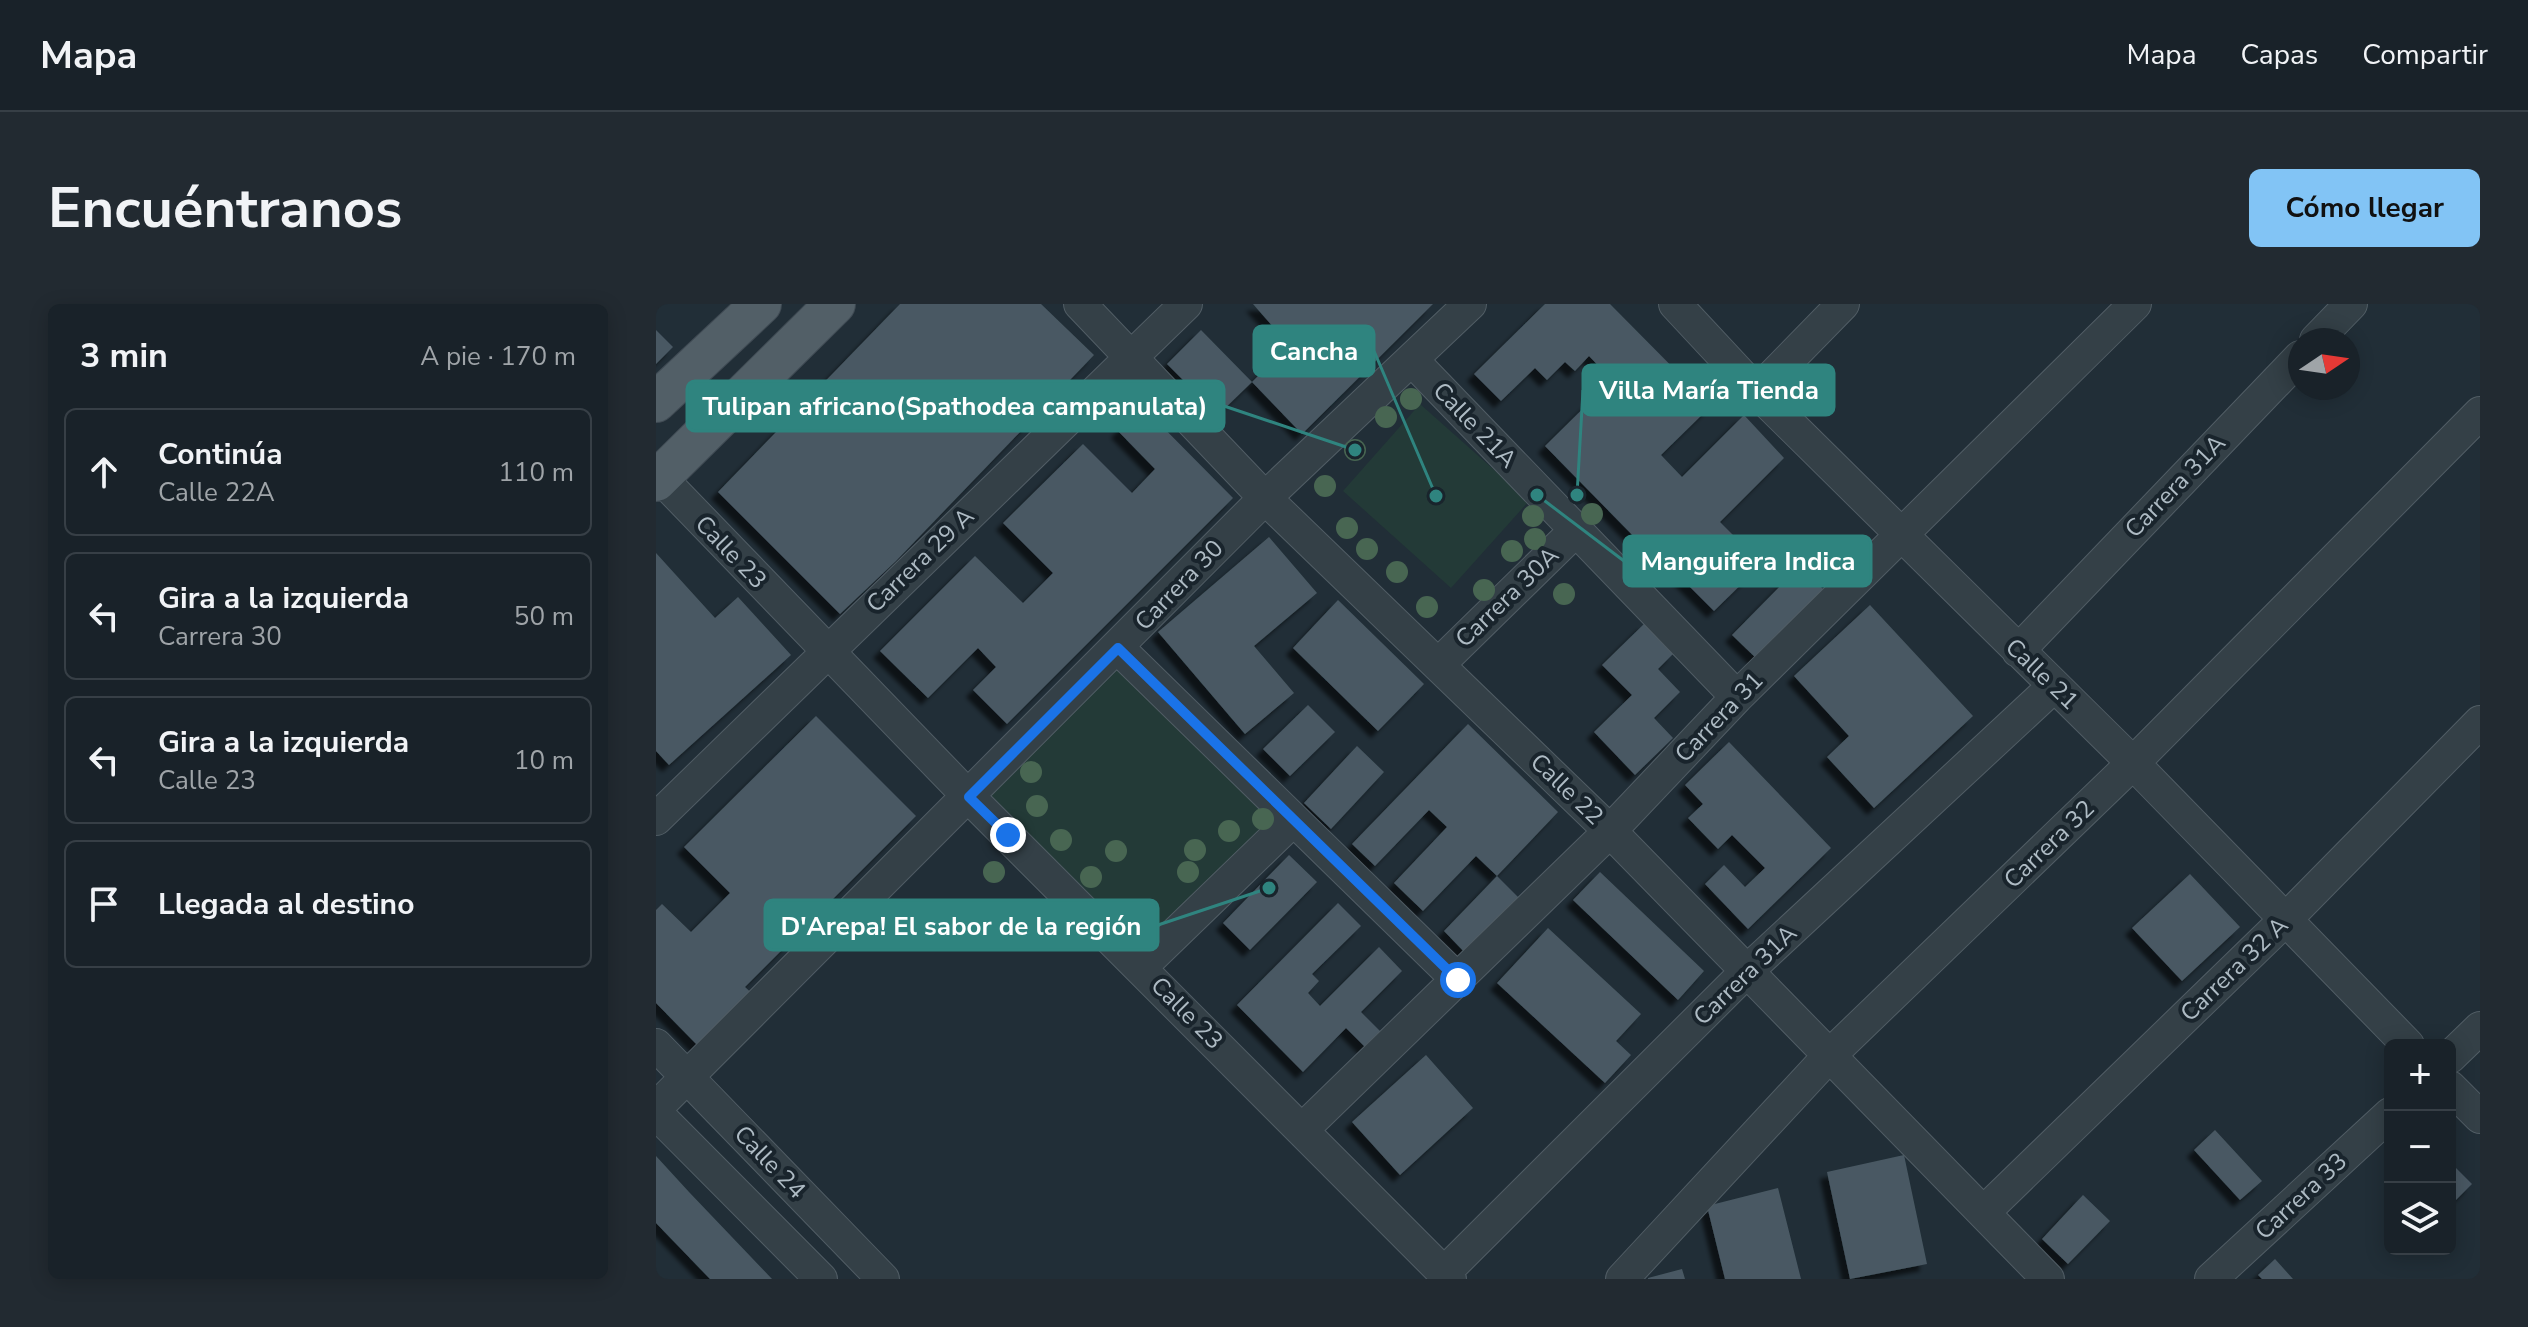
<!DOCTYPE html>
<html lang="es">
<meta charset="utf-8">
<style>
:root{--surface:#192229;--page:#222a31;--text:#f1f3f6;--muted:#9fa4a8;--line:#373f46;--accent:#82c4f5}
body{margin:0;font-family:"Nunito Sans",sans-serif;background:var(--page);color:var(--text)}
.controls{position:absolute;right:24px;bottom:24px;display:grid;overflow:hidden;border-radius:12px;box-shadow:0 4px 20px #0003}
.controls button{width:72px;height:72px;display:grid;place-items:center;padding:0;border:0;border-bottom:2px solid var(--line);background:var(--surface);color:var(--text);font:40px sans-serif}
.compass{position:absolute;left:1632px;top:24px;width:72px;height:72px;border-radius:50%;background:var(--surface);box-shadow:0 4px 20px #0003;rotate:77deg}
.stop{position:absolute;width:24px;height:24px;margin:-18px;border:6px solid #1a73e8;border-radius:50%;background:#fff}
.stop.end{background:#1a73e8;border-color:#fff;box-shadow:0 2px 8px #0008}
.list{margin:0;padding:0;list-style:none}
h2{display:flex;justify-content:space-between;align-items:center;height:104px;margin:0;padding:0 32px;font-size:34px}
h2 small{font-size:26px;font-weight:400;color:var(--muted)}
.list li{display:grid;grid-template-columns:52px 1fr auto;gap:24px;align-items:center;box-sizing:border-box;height:128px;margin:0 16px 16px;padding:0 16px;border:2px solid var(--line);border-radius:12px}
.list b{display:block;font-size:30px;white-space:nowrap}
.list p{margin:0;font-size:26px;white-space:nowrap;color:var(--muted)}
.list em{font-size:26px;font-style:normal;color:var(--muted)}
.icon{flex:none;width:44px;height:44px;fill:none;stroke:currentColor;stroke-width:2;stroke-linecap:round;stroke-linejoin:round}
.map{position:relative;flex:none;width:1824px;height:975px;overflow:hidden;border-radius:12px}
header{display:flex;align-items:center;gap:48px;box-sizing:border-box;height:112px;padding:0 40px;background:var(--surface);border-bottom:2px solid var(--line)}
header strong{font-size:38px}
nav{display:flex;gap:44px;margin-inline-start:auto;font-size:28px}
.intro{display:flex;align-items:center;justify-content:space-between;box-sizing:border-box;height:192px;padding:0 48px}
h1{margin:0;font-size:56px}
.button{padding:20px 36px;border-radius:12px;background:var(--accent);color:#111;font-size:28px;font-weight:700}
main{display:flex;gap:48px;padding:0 48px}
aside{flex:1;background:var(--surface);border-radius:12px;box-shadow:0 4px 20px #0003}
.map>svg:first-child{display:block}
.green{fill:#233a37}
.building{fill:#495963;filter:url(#shadow)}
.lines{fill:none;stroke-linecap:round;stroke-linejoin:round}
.minor-casing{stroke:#515d65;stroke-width:34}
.major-casing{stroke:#404b54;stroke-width:42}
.minor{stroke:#344047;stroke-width:32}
.major{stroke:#525f67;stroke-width:40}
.tree{fill:#486652}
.route{stroke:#1a73e8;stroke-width:10}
.labels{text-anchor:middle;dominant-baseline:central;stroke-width:8;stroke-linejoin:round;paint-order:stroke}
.street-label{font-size:24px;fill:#aebbc4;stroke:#19242c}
.leader{fill:none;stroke:#2f847f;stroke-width:3}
.callout-dot{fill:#2f847f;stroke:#19242c;stroke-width:3}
.callout{fill:#2f847f;stroke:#2f847f;stroke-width:3}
.callout-label{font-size:26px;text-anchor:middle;font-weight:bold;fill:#fff}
</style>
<header>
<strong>Mapa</strong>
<nav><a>Mapa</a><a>Capas</a><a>Compartir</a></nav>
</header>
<div class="intro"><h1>Encuéntranos</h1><a class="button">Cómo llegar</a></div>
<main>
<aside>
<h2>3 min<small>A pie · 170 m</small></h2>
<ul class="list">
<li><svg class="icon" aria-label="ahead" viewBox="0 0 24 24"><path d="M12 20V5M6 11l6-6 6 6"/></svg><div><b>Continúa</b><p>Calle 22A</p></div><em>110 m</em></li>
<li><svg class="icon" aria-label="left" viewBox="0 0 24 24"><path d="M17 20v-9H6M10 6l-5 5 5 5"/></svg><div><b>Gira a la izquierda</b><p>Carrera 30</p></div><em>50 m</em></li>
<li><svg class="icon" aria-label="left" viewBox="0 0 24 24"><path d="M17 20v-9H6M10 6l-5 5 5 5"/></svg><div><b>Gira a la izquierda</b><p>Calle 23</p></div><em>10 m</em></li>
<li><svg class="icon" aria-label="arrive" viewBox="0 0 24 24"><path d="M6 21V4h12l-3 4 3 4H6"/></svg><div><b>Llegada al destino</b></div></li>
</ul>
</aside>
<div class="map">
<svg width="1824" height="975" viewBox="0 0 1824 975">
<defs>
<filter id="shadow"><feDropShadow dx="-7" dy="7" stdDeviation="2" flood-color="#0009"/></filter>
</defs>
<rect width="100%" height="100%" fill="#212e37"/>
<!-- green -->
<path class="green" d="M764,100l109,97 -78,87 -108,-97z
M462,359l156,157 -133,127 -152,-145v-10z"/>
<!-- building -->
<path class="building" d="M244,0h141l53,51 -198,206 -56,53 -122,-122z
M597,0h180l-131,130 -50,-52 -34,33 -51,-51 34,-34 51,52 37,-37z
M889,0h65l101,102 -50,49 21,22 62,-62 40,43 -64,64 42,42 -48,47 -62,-62 -3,3 -104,-106 67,-66 -23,-24 -14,15 -10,-9 -18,18 -12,-12 -34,33 -27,-27z
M0,26l17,17 -17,17z
M486,102l91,92 -226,226 -34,-34 23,-23 -18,-19 -50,50 -48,-47 95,-95 48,47 30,-30 -50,-50 80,-79 49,49 23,-24 -37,-38z
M613,233l48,56 -63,53 40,47 -49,41 -87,-102z
M0,249l59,65 23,-21 53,58 -122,110 -13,-14z
M1144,262l25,25 -67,69 -26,-25z
M682,296l86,84 -46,47 -85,-83z
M1214,301l103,111 -99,92 -47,-51 22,-21 -55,-60z
M989,319l29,30 -16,16 22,23 -26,26 19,20 -38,37 -41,-43 38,-37 -30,-30z
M652,401l27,27 -45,44 -27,-27z
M160,412l100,100 -171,171 12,11 -54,53 -47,-48v-93l6,-6 29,28 39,-39 -46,-46z
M812,420l90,88 -61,64 -21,-20 -53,55 -29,-28 53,-56 -18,-17 -54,56 -23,-22z
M1073,438l102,106 -83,81 -43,-45 19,-19 21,22 20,-19 -33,-33 -14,14 -30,-31 15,-14 -18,-19z
M701,442l27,26 -53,57 -27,-26z
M633,551l28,27 -67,68 -27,-27z
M944,568l104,99 -26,29 -105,-100z
M1534,570l50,53 -58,54 -50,-53z
M841,572l30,30 -54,55 -29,-30z
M682,599l23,23 -49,48 7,7 -11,12 12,13 59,-59 23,24 -41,41 20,20 -15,16 -20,-20 -43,44 -66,-67z
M892,624l93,86 -25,27 15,14 -26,28 -108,-100z
M770,751l47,53 -73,67 -48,-53z
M1559,826l47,51 -22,19 -46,-50z
M1248,851l23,109 -77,15 -23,-107z
M0,852l33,36 83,87h-62l-54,-56z
M1794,858l22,22 -22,22z
M1122,884l23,91h-76l-18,-73z
M1427,891l27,26 -42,43 -26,-25z
M1619,955l18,20h-31l-4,-4z
M1026,965l3,10h-37v-1z"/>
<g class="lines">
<!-- minor casing -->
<g class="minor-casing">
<path id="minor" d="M424,0l185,194 345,333 438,448
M1019,0l82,88 376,371 275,282
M1660,36l35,-36
M756,56l325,337
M1101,88l86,-88
M0,169l313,324 481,482
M462,344l340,332
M1362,347l282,-294
M782,361l138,-135
M0,515l530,-515
M485,663l152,-147
M0,741l227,234
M1794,753l30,-29
M1794,783l30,30
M0,804l609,-610 205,-194
M0,809l165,166
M647,825l307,-298 127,-134 398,-393
M1328,908l301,-292 195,-198
M788,969l302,-301 308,-286
M966,975l207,-223 304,-293 347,-350
M1555,975l179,-165"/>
</g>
<!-- major casing -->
<g class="major-casing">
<path id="major" d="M0,98l105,-98
M0,177l179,-177"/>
</g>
<!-- minor -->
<use href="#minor" class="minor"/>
<!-- major -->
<use href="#major" class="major"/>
</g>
<!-- trees -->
<g class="tree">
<circle cx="755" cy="95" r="11"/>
<circle cx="730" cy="113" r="11"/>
<circle cx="699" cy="146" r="11"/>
<circle cx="669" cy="182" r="11"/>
<circle cx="936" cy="210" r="11"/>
<circle cx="877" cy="212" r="11"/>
<circle cx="691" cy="224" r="11"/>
<circle cx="879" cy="235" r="11"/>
<circle cx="711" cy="245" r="11"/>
<circle cx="856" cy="247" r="11"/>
<circle cx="741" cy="268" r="11"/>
<circle cx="828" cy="286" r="11"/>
<circle cx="908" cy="290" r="11"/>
<circle cx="771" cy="303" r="11"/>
<circle cx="375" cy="468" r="11"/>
<circle cx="381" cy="502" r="11"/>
<circle cx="607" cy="515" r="11"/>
<circle cx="573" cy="527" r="11"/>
<circle cx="405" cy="536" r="11"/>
<circle cx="539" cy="546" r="11"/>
<circle cx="460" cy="547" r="11"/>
<circle cx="338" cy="568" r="11"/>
<circle cx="532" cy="568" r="11"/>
<circle cx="435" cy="573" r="11"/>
</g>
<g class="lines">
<!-- route -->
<path class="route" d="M352,531l-39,-38 149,-149 340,332"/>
</g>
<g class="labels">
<!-- street labels -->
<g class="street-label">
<text transform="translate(819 121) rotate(46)">Calle 21A</text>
<text transform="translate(1519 182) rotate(-46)">Carrera 31A</text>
<text transform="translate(75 248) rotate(46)">Calle 23</text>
<text transform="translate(264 256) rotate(-44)">Carrera 29 A</text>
<text transform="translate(523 281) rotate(-46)">Carrera 30</text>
<text transform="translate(851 293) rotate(-44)">Carrera 30A</text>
<text transform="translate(1386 370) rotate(44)">Calle 21</text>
<text transform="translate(1063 413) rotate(-46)">Carrera 31</text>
<text transform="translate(911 485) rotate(44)">Calle 22</text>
<text transform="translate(1393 540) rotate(-44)">Carrera 32</text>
<text transform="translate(1578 665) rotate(-44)">Carrera 32 A</text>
<text transform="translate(1089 671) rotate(-44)">Carrera 31A</text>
<text transform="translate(531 709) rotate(45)">Calle 23</text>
<text transform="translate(114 858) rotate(46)">Calle 24</text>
<text transform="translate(1645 892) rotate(-43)">Carrera 33</text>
</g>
</g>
<!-- callouts -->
<path class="leader" d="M780 192L718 47M921 191L927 86M699 146L568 102M881 191L968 257M613 584L502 621"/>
<g class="callout-dot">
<circle cx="780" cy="192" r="8"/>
<circle cx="921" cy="191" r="8"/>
<circle cx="699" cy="146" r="8"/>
<circle cx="881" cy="191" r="8"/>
<circle cx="613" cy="584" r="8"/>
</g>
<g class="callout">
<rect x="598" y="22" width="120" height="50" rx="8"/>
<rect x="927" y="61" width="251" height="50" rx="8"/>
<rect x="31" y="77" width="537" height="50" rx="8"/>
<rect x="968" y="232" width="247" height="50" rx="8"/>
<rect x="109" y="596" width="393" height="50" rx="8"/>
</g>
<g class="callout-label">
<text x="658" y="56">Cancha</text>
<text x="1053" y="95">Villa María Tienda</text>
<text x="299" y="111">Tulipan africano(Spathodea campanulata)</text>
<text x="1092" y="266">Manguifera Indica</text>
<text x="305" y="631">D'Arepa! El sabor de la región</text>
</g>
</svg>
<div class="controls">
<button>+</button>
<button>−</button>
<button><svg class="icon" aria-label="layers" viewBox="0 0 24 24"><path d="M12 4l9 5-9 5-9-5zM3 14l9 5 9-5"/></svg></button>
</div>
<svg class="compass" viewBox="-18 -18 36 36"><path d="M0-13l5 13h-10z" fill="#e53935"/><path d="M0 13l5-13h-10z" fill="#9fa4a8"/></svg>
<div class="stop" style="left:802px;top:676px"></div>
<div class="stop end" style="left:352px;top:531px"></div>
</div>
</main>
